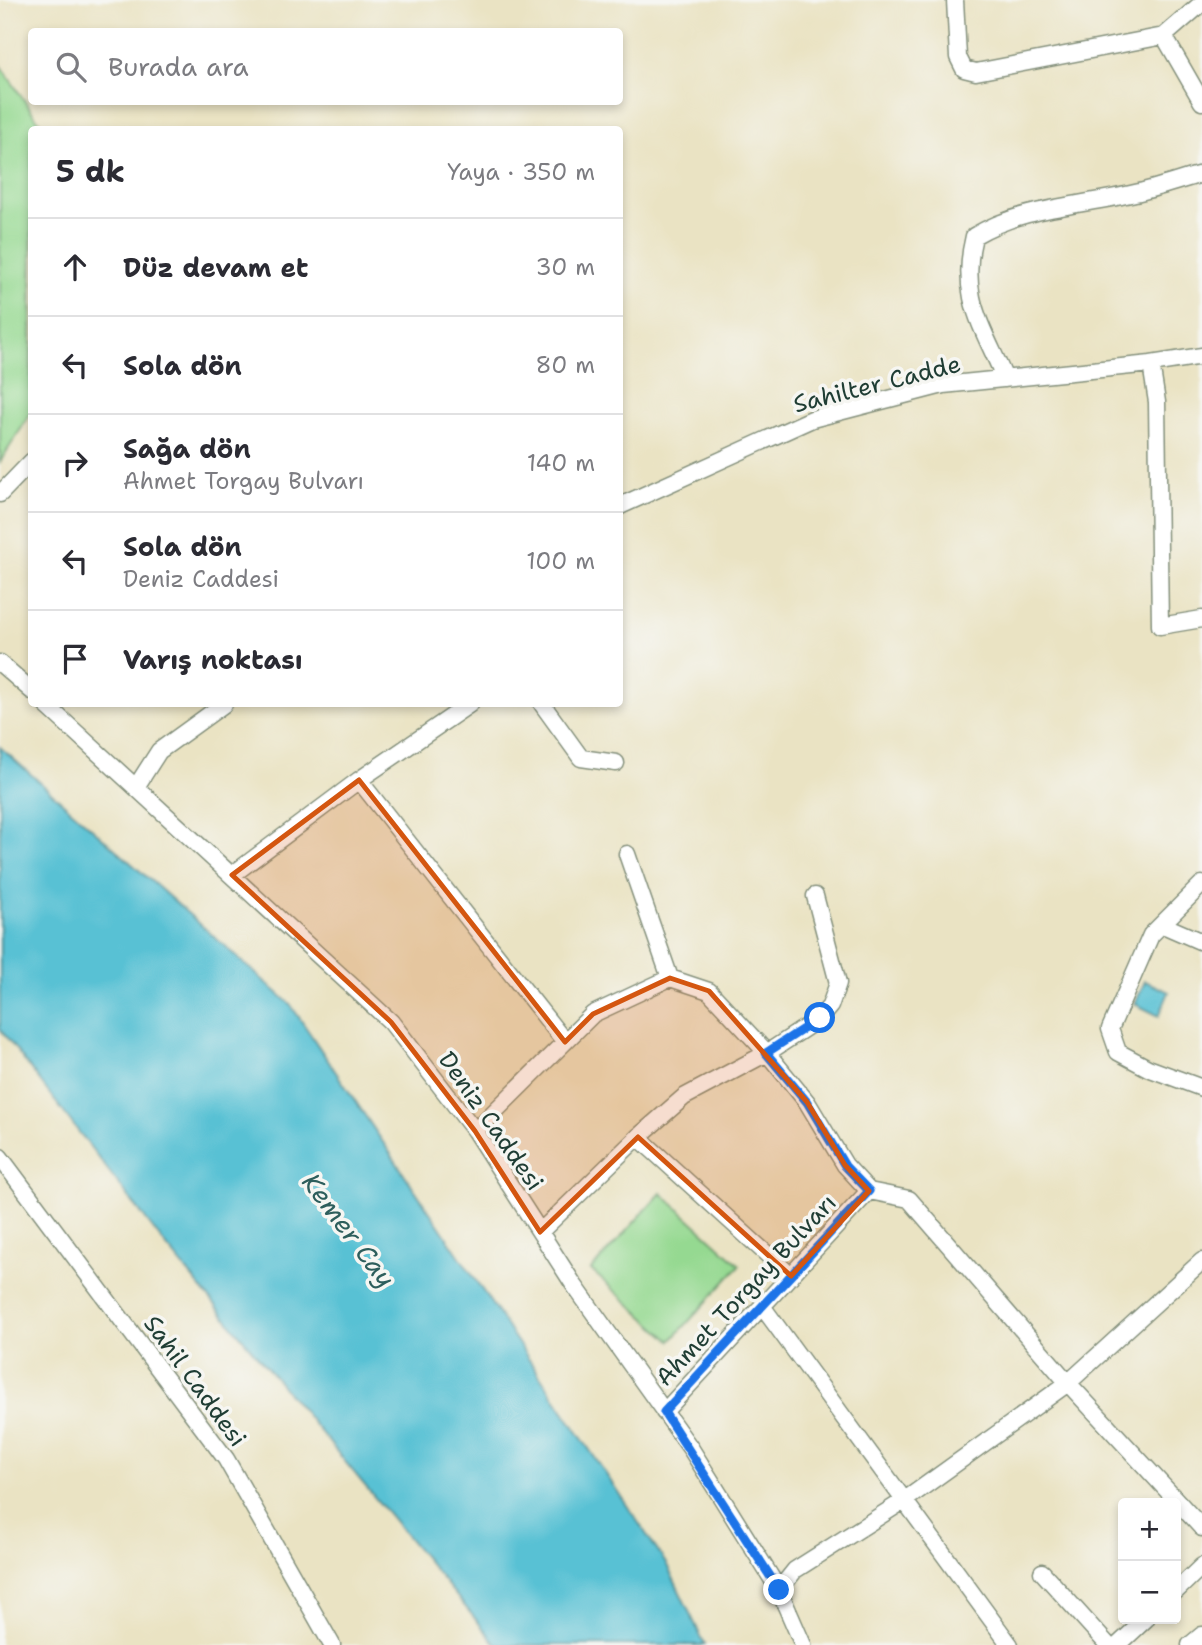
<!DOCTYPE html>
<html lang="tr">
<meta charset="utf-8">
<style>
:root{--surface:#fff;--page:#f2f2f3;--text:#2b2b33;--muted:#7c7c81;--line:#e1e1e2}
body{margin:0;font-family:"Shantell Sans",sans-serif;background:var(--page);color:var(--text)}
.controls{position:absolute;right:21px;bottom:21px;display:grid;overflow:hidden;border-radius:7px;box-shadow:0 4px 10px #0003}
.controls button{width:63px;height:63px;display:grid;place-items:center;padding:0;border:0;border-bottom:2px solid var(--line);background:var(--surface);color:var(--text);font:35px sans-serif}
.stop{position:absolute;width:21px;height:21px;margin:-16px;border:5px solid #1a73e8;border-radius:50%;background:#fff}
.stop.end{background:#1a73e8;border-color:#fff;box-shadow:0 2px 7px #0008}
.list{margin:0;padding:0;list-style:none}
h2{display:flex;justify-content:space-between;align-items:center;height:91px;margin:0;padding:0 28px;font-size:30px}
h2 small{font-size:23px;font-weight:400;color:var(--muted)}
.list li{display:grid;grid-template-columns:46px 1fr auto;gap:21px;align-items:center;box-sizing:border-box;height:98px;padding:0 28px;border-top:2px solid var(--line)}
.list b{display:block;font-size:26px;white-space:nowrap}
.list p{margin:0;font-size:23px;white-space:nowrap;color:var(--muted)}
.list em{font-size:23px;font-style:normal;color:var(--muted)}
.icon{flex:none;width:38px;height:38px;fill:none;stroke:currentColor;stroke-width:2;stroke-linecap:round;stroke-linejoin:round}
.map{position:relative;flex:none;width:1202px;height:1645px;overflow:hidden}
.search{position:absolute;background:var(--surface);box-shadow:0 4px 10px #0003;left:28px;top:28px;width:595px;height:77px;display:flex;align-items:center;gap:18px;box-sizing:border-box;padding:0 24px;border-radius:7px;color:var(--muted);font-size:26px}
.panel{position:absolute;background:var(--surface);box-shadow:0 4px 10px #0003;left:28px;top:126px;width:595px;height:581px;border-radius:7px}
.map>svg:first-child{display:block}
.green{fill:#95d991;stroke:#5a8b62;stroke-width:2}
.water{fill:#58c1d4;stroke:#3c7f84;stroke-width:2}
.lines{fill:none;stroke-linecap:round;stroke-linejoin:round}
.minor-casing{stroke:#84907c;stroke-width:19}
.minor{stroke:#fff;stroke-width:16}
.route{stroke:#1a73e8;stroke-width:9}
.marked{fill:#d45610;fill-opacity:0.2;stroke:#d45610;stroke-width:5;stroke-linejoin:round}
.labels{text-anchor:middle;dominant-baseline:central;stroke-width:7;stroke-linejoin:round;paint-order:stroke}
.street-label{font-size:24px;fill:#1f3d34;stroke:#f6f6f2}
.water-label{font-size:26px;font-style:italic;fill:#2d5e5c;stroke:#f6f6f2}
</style>
<div class="map">
<svg width="1202" height="1645" viewBox="0 0 1202 1645">
<rect width="100%" height="100%" fill="#f6f6f2"/>
<filter id="ink" filterUnits="userSpaceOnUse"><feTurbulence type="fractalNoise" baseFrequency=".0143" numOctaves="2"/><feDisplacementMap in="SourceGraphic" scale="14" xChannelSelector="R" yChannelSelector="G"/><feConvolveMatrix kernelMatrix="1 2 1 2 8 2 1 2 1" color-interpolation-filters="sRGB"/></filter>
<filter id="wash" filterUnits="userSpaceOnUse"><feTurbulence type="fractalNoise" baseFrequency=".00686" numOctaves="4" result="noise"/><feDisplacementMap in="SourceGraphic" scale="28" xChannelSelector="R" yChannelSelector="G"/><feGaussianBlur stdDeviation="1.57" result="paint"/><feColorMatrix in="noise" values="0 0 0 0 0 0 0 0 0 0 0 0 0 0 0 0 0 1.4 0 .05"/><feComposite in="paint" operator="in"/></filter>
<g filter="url(#wash)">
<rect width="100%" height="100%" fill="#eae3c3"/>
<!-- green -->
<path class="green" d="M0,65l42,61 9,3 -19,1 -1,283 -31,49z
M661,1193l79,72 -69,76 -80,-71z"/>
<!-- water -->
<path class="water" d="M0,747l290,257 377,561 38,80h-208l-334,-403 -163,-213z
M1145,981l24,11 -10,24 -24,-12z"/>
</g>
<g filter="url(#ink)">
<g class="lines">
<!-- minor casing -->
<g class="minor-casing">
<path id="minor" d="M955,0l3,57 6,12 12,3 188,-36 38,-33
M1164,36l38,66
M1151,364l6,38 3,224 42,-7
M1005,379c-23,-54 -46,-83 -31,-143 48,-29 107,-30 161,-43 22,-5 45,-13 67,-19
M0,494l32,-33
M620,506l192,-87 131,-34 208,-21 51,-8
M0,663l32,28
M45,704l346,318 84,109 99,154 117,164 88,141 24,55
M542,704l39,54 35,5
M359,780l206,262
M136,787l23,-36 65,-47
M232,875l127,-95 111,-76
M1202,884l-51,51 -41,94 8,23 30,16 54,20
M1163,925l39,17
M670,978l39,13 58,62 40,49 38,63 24,26
M475,1131l118,-117 77,-36 -43,-124
M638,1137l153,139
M0,1157l226,302 106,186
M540,1232l98,-95 46,-40 83,-44 53,-35 10,-12 8,-23 -23,-87
M762,1306l248,339
M664,1412l205,-221 40,8 159,184 134,-122
M1042,1572l66,73
M779,1590l16,-20 110,-70 163,-117 134,145
M1176,1591l26,-25
M1118,1645l28,-26
M1190,1645l12,-10"/>
</g>
<!-- minor -->
<use href="#minor" class="minor"/>
</g>
</g>
<g class="lines" filter="url(#ink)">
<!-- route -->
<path class="route" d="M779,1590l-115,-178 205,-221 -24,-25 -38,-64 -41,-49 54,-35"/>
</g>
<!-- marked area -->
<path class="marked" d="M359,780l206,262 28,-28 77,-36 39,13 98,111 38,63 24,26 -78,85 -153,-139 -98,95 -65,-101 -84,-109 -159,-147z"/>
<g class="labels">
<!-- street labels -->
<g class="street-label">
<text transform="translate(877 384) rotate(-14)">Sahilter Cadde</text>
<text transform="translate(491 1121) rotate(55)">Deniz Caddesi</text>
<text transform="translate(746 1290) rotate(-47)">Ahmet Torgay Bulvarı</text>
<text transform="translate(195 1381) rotate(54)">Sahil Caddesi</text>
</g>
<!-- water labels -->
<g class="water-label">
<text transform="translate(349 1230) rotate(53)">Kemer Cay</text>
</g>
</g>
</svg>
<div class="controls">
<button>+</button>
<button>−</button>
</div>
<div class="stop" style="left:820px;top:1018px"></div>
<div class="stop end" style="left:779px;top:1590px"></div>
<div class="search"><svg class="icon" aria-label="search" viewBox="0 0 24 24"><circle cx="10" cy="10" r="6"/><path d="M15 15l6 6"/></svg>Burada ara</div>
<section class="panel">
<h2>5 dk<small>Yaya · 350 m</small></h2>
<ul class="list">
<li><svg class="icon" aria-label="ahead" viewBox="0 0 24 24"><path d="M12 20V5M6 11l6-6 6 6"/></svg><div><b>Düz devam et</b></div><em>30 m</em></li>
<li><svg class="icon" aria-label="left" viewBox="0 0 24 24"><path d="M17 20v-9H6M10 6l-5 5 5 5"/></svg><div><b>Sola dön</b></div><em>80 m</em></li>
<li><svg class="icon" aria-label="right" viewBox="0 0 24 24"><path d="M7 20v-9h11M14 6l5 5-5 5"/></svg><div><b>Sağa dön</b><p>Ahmet Torgay Bulvarı</p></div><em>140 m</em></li>
<li><svg class="icon" aria-label="left" viewBox="0 0 24 24"><path d="M17 20v-9H6M10 6l-5 5 5 5"/></svg><div><b>Sola dön</b><p>Deniz Caddesi</p></div><em>100 m</em></li>
<li><svg class="icon" aria-label="arrive" viewBox="0 0 24 24"><path d="M6 21V4h12l-3 4 3 4H6"/></svg><div><b>Varış noktası</b></div></li>
</ul>
</section>
</div>
